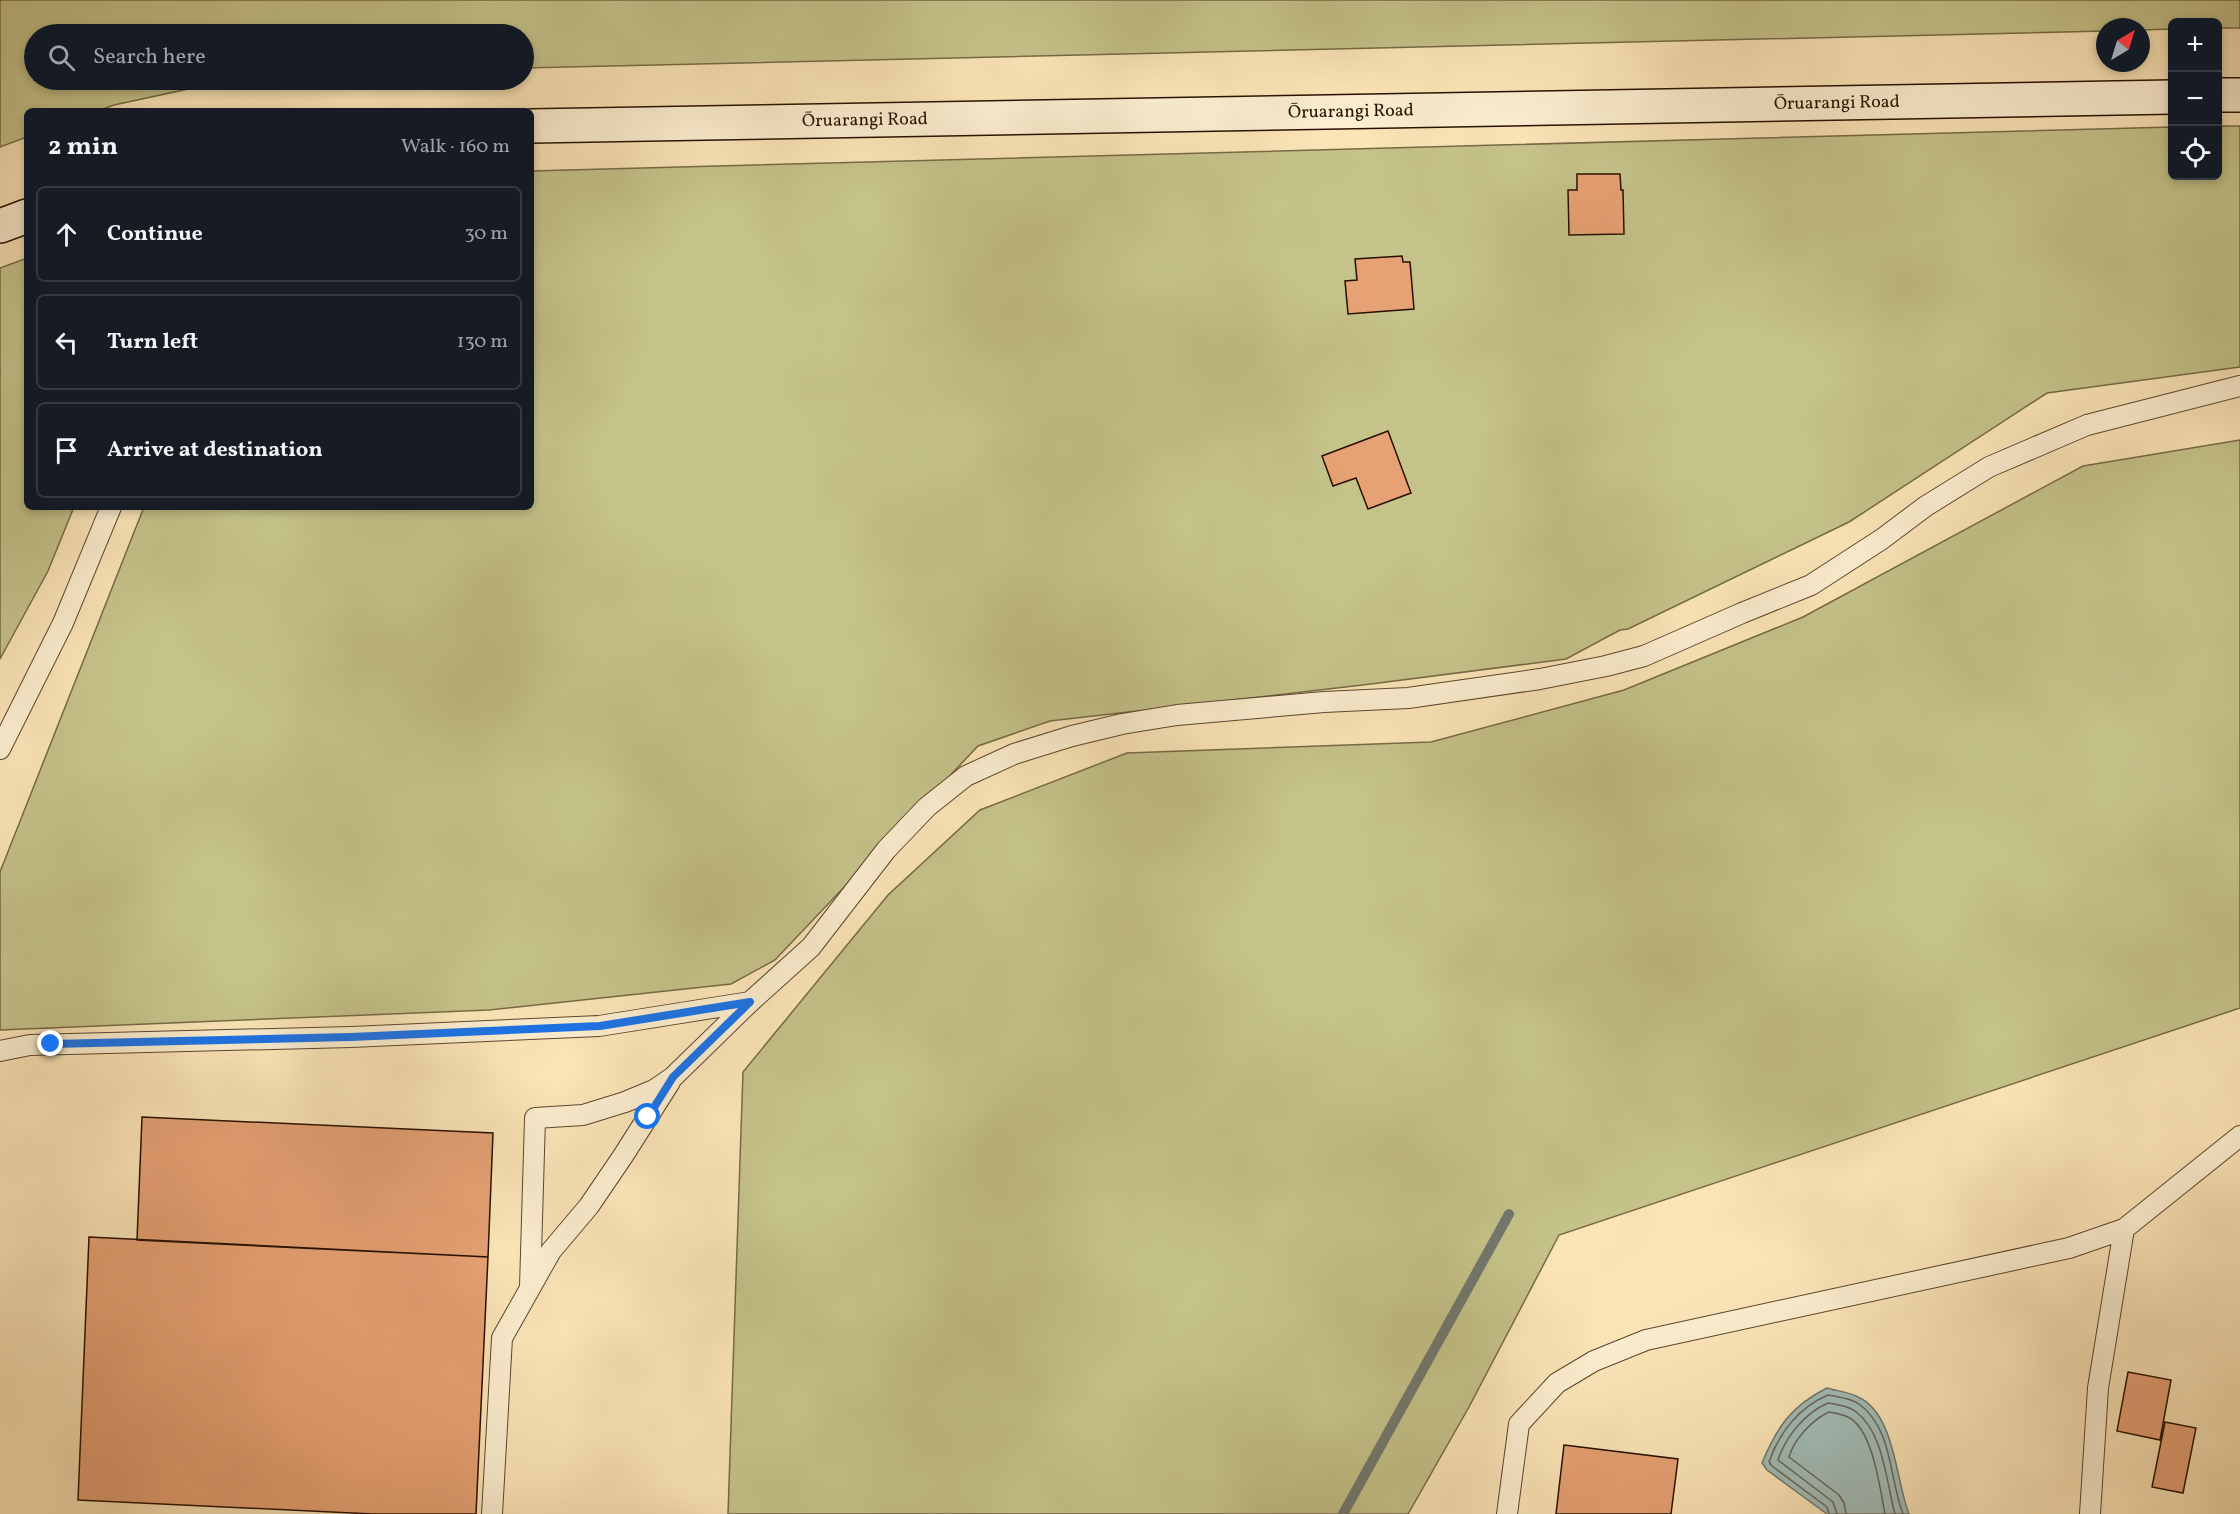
<!DOCTYPE html>
<meta charset="utf-8">
<style>
:root{--surface:#171b24;--page:#20242c;--text:#f1f3f6;--muted:#9ea1a6;--line:#363941}
body{margin:0;font-family:Vollkorn,serif;background:var(--page);color:var(--text)}
.controls{position:absolute;right:18px;top:18px;display:grid;overflow:hidden;border-radius:9px;box-shadow:0 3px 9px #0003}
.controls button{width:54px;height:54px;display:grid;place-items:center;padding:0;border:0;border-bottom:2px solid var(--line);background:var(--surface);color:var(--text);font:30px sans-serif}
.compass{position:absolute;left:2096px;top:18px;width:54px;height:54px;border-radius:50%;background:var(--surface);box-shadow:0 3px 9px #0003;rotate:38deg}
.stop{position:absolute;width:18px;height:18px;margin:-14px;border:4px solid #1a73e8;border-radius:50%;background:#fff}
.stop.end{background:#1a73e8;border-color:#fff;box-shadow:0 2px 6px #0008}
.list{margin:0;padding:0;list-style:none}
h2{display:flex;justify-content:space-between;align-items:center;height:78px;margin:0;padding:0 24px;font-size:26px}
h2 small{font-size:20px;font-weight:400;color:var(--muted)}
.list li{display:grid;grid-template-columns:39px 1fr auto;gap:18px;align-items:center;box-sizing:border-box;height:96px;margin:0 12px 12px;padding:0 12px;border:2px solid var(--line);border-radius:9px}
.list b{display:block;font-size:22px;white-space:nowrap}
.list em{font-size:20px;font-style:normal;color:var(--muted)}
.icon{flex:none;width:33px;height:33px;fill:none;stroke:currentColor;stroke-width:2;stroke-linecap:round;stroke-linejoin:round}
.map{position:relative;flex:none;width:2240px;height:1514px;overflow:hidden}
.search{position:absolute;background:var(--surface);box-shadow:0 3px 9px #0003;left:24px;top:24px;width:510px;height:66px;display:flex;align-items:center;gap:15px;box-sizing:border-box;padding:0 21px;border-radius:33px;color:var(--muted);font-size:22px}
.panel{position:absolute;background:var(--surface);box-shadow:0 3px 9px #0003;left:24px;top:108px;width:510px;height:402px;border-radius:9px}
.map>svg:first-child{display:block}
.green{fill:#c5c38a;stroke:#766a45;stroke-width:1.5}
.water{fill:#a2bdb8;stroke:#71786e;stroke-width:1.5}
.lines{fill:none;stroke-linecap:round;stroke-linejoin:round}
.shore{stroke:#64665c;stroke-width:1.5}
.stream{stroke:#71786e;stroke-width:10}
.building{fill:#e6a174;stroke:#271000;stroke-width:1.5}
.lane-casing{stroke:#5c452e;stroke-width:22}
.secondary-casing{stroke:#271000;stroke-width:36}
.lane{stroke:#fceed0;stroke-width:20}
.secondary{stroke:#fceed0;stroke-width:33}
.route{stroke:#1a73e8;stroke-width:8}
.labels{text-anchor:middle;dominant-baseline:central;stroke-width:4.5;stroke-linejoin:round;paint-order:stroke}
.street-label{font-size:18px;fill:#271000;stroke:#fceed0}
</style>
<div class="map">
<svg width="2240" height="1514" viewBox="0 0 2240 1514">
<rect width="100%" height="100%" fill="#fbe5b7"/>
<filter id="stains"><feTurbulence type="fractalNoise" baseFrequency=".00333" numOctaves="4"/><feColorMatrix values="0 0 0 0 .2 0 0 0 0 .09 0 0 0 0 .02 0 0 0 .5 -.17"/></filter>
<radialGradient id="worn" r=".72"><stop offset=".6" stop-color="#630" stop-opacity="0"/><stop offset="1" stop-color="#630" stop-opacity=".3"/></radialGradient>
<!-- green -->
<path class="green" d="M0,0h2240v28h-22v-6h-46v7l-31,1v-3h-36v4l-1581,37v-34h-490v46h196l-116,25 -17,6h-70v26l-27,10z
M2218,126h22v241l-193,26 -198,129 -221,107 -8,1 -54,29 -195,25 -321,37 -72,25 -203,214 -44,24 -242,26 -489,20v-158l144,-365h387v-336l1641,-44v49h46z
M27,258v249h47l-26,64 -48,88v-391z
M2240,440v568l-681,227 -90,172 -61,107h-680l15,-442 145,-177 92,-85 147,-57 304,-11 193,-52 179,-73 280,-151z"/>
<!-- water -->
<path class="water" d="M1827,1388c10,3 22,4 31,9 37,16 38,85 51,117h-82l-60,-44 -5,-7c15,-36 29,-57 65,-75z"/>
<g class="lines">
<!-- shore -->
<path class="shore" d="M1829,1514l-2,-7 -55,-41 -3,-4c10,-29 30,-55 59,-67 9,2 23,3 31,9 34,25 30,74 44,110
M1837,1514l-4,-12 -55,-42c8,-24 27,-47 50,-57 8,1 20,3 27,8 29,21 31,71 40,103
M1846,1514l-2,-11 -5,-8 -50,-38c5,-18 23,-37 40,-45 6,1 13,2 19,5 25,12 32,72 37,97"/>
<!-- stream -->
<path class="stream" d="M1343,1514l166,-300"/>
</g>
<!-- building -->
<path class="building" d="M1577,174h43l1,16h2l1,44 -55,1 -1,-45h9z
M1402,256l1,6h7l4,47 -66,5 -3,-33 12,-1 -2,-21z
M1388,431l23,62 -43,16 -12,-31 -23,8 -11,-30z
M142,1117l351,16 -5,124 -351,-17z
M89,1237l399,20 -12,257h-103l-295,-14z
M2128,1372l43,8 -11,60 -43,-9z
M2165,1422l31,6 -13,65 -31,-6z
M1564,1445l114,14 -7,55h-115z"/>
<g class="lines">
<!-- lane casing -->
<g class="lane-casing">
<path id="lane" d="M0,749l63,-126 48,-116
M0,1051l30,-6 321,-8 248,-11 151,-24
M530,1287l5,-169 48,-3 42,-13 29,-12 19,-13 77,-75 61,-55 75,-97 41,-43 39,-31 48,-22 58,-18 50,-12 55,-9 147,-13 84,-4 132,-19 66,-13 38,-10 98,-43 69,-28 71,-46 44,-33 63,-39 98,-42 153,-39
M492,1514l10,-176 49,-87 38,-45 34,-50 47,-74
M1507,1514l12,-90 38,-41 37,-22 52,-21 423,-92 55,-19 116,-93
M2090,1514l8,-126 26,-159"/>
</g>
<!-- secondary casing -->
<g class="secondary-casing">
<g id="secondary">
<path d="M2218,95h22"/>
<path id="s1" d="M531,126l1641,-29"/>
<path d="M0,226l27,-10"/>
</g>
</g>
<!-- lane -->
<use href="#lane" class="lane"/>
<!-- secondary -->
<use href="#secondary" class="secondary"/>
</g>
<g class="lines">
<!-- route -->
<path class="route" d="M51,1044l300,-7 249,-11 150,-24 -77,75 -25,40"/>
</g>
<g class="labels">
<!-- street labels -->
<g class="street-label">
<text stroke="none"><textPath href="#s1" startOffset="1306">Ōruarangi Road</textPath></text>
<text stroke="none"><textPath href="#s1" startOffset="820">Ōruarangi Road</textPath></text>
<text stroke="none"><textPath href="#s1" startOffset="334">Ōruarangi Road</textPath></text>
</g>
</g>
<rect width="100%" height="100%" filter="url(#stains)"/>
<rect width="100%" height="100%" fill="url(#worn)"/>
</svg>
<div class="controls">
<button>+</button>
<button>−</button>
<button><svg class="icon" aria-label="locate" viewBox="0 0 24 24"><circle cx="12" cy="12" r="6"/><path d="M12 2v4M12 18v4M2 12h4M18 12h4"/></svg></button>
</div>
<svg class="compass" viewBox="-18 -18 36 36"><path d="M0-13l5 13h-10z" fill="#e53935"/><path d="M0 13l5-13h-10z" fill="#9ea1a6"/></svg>
<div class="stop" style="left:648px;top:1117px"></div>
<div class="stop end" style="left:51px;top:1044px"></div>
<div class="search"><svg class="icon" aria-label="search" viewBox="0 0 24 24"><circle cx="10" cy="10" r="6"/><path d="M15 15l6 6"/></svg>Search here</div>
<section class="panel">
<h2>2 min<small>Walk · 160 m</small></h2>
<ul class="list">
<li><svg class="icon" aria-label="ahead" viewBox="0 0 24 24"><path d="M12 20V5M6 11l6-6 6 6"/></svg><div><b>Continue</b></div><em>30 m</em></li>
<li><svg class="icon" aria-label="left" viewBox="0 0 24 24"><path d="M17 20v-9H6M10 6l-5 5 5 5"/></svg><div><b>Turn left</b></div><em>130 m</em></li>
<li><svg class="icon" aria-label="arrive" viewBox="0 0 24 24"><path d="M6 21V4h12l-3 4 3 4H6"/></svg><div><b>Arrive at destination</b></div></li>
</ul>
</section>
</div>
